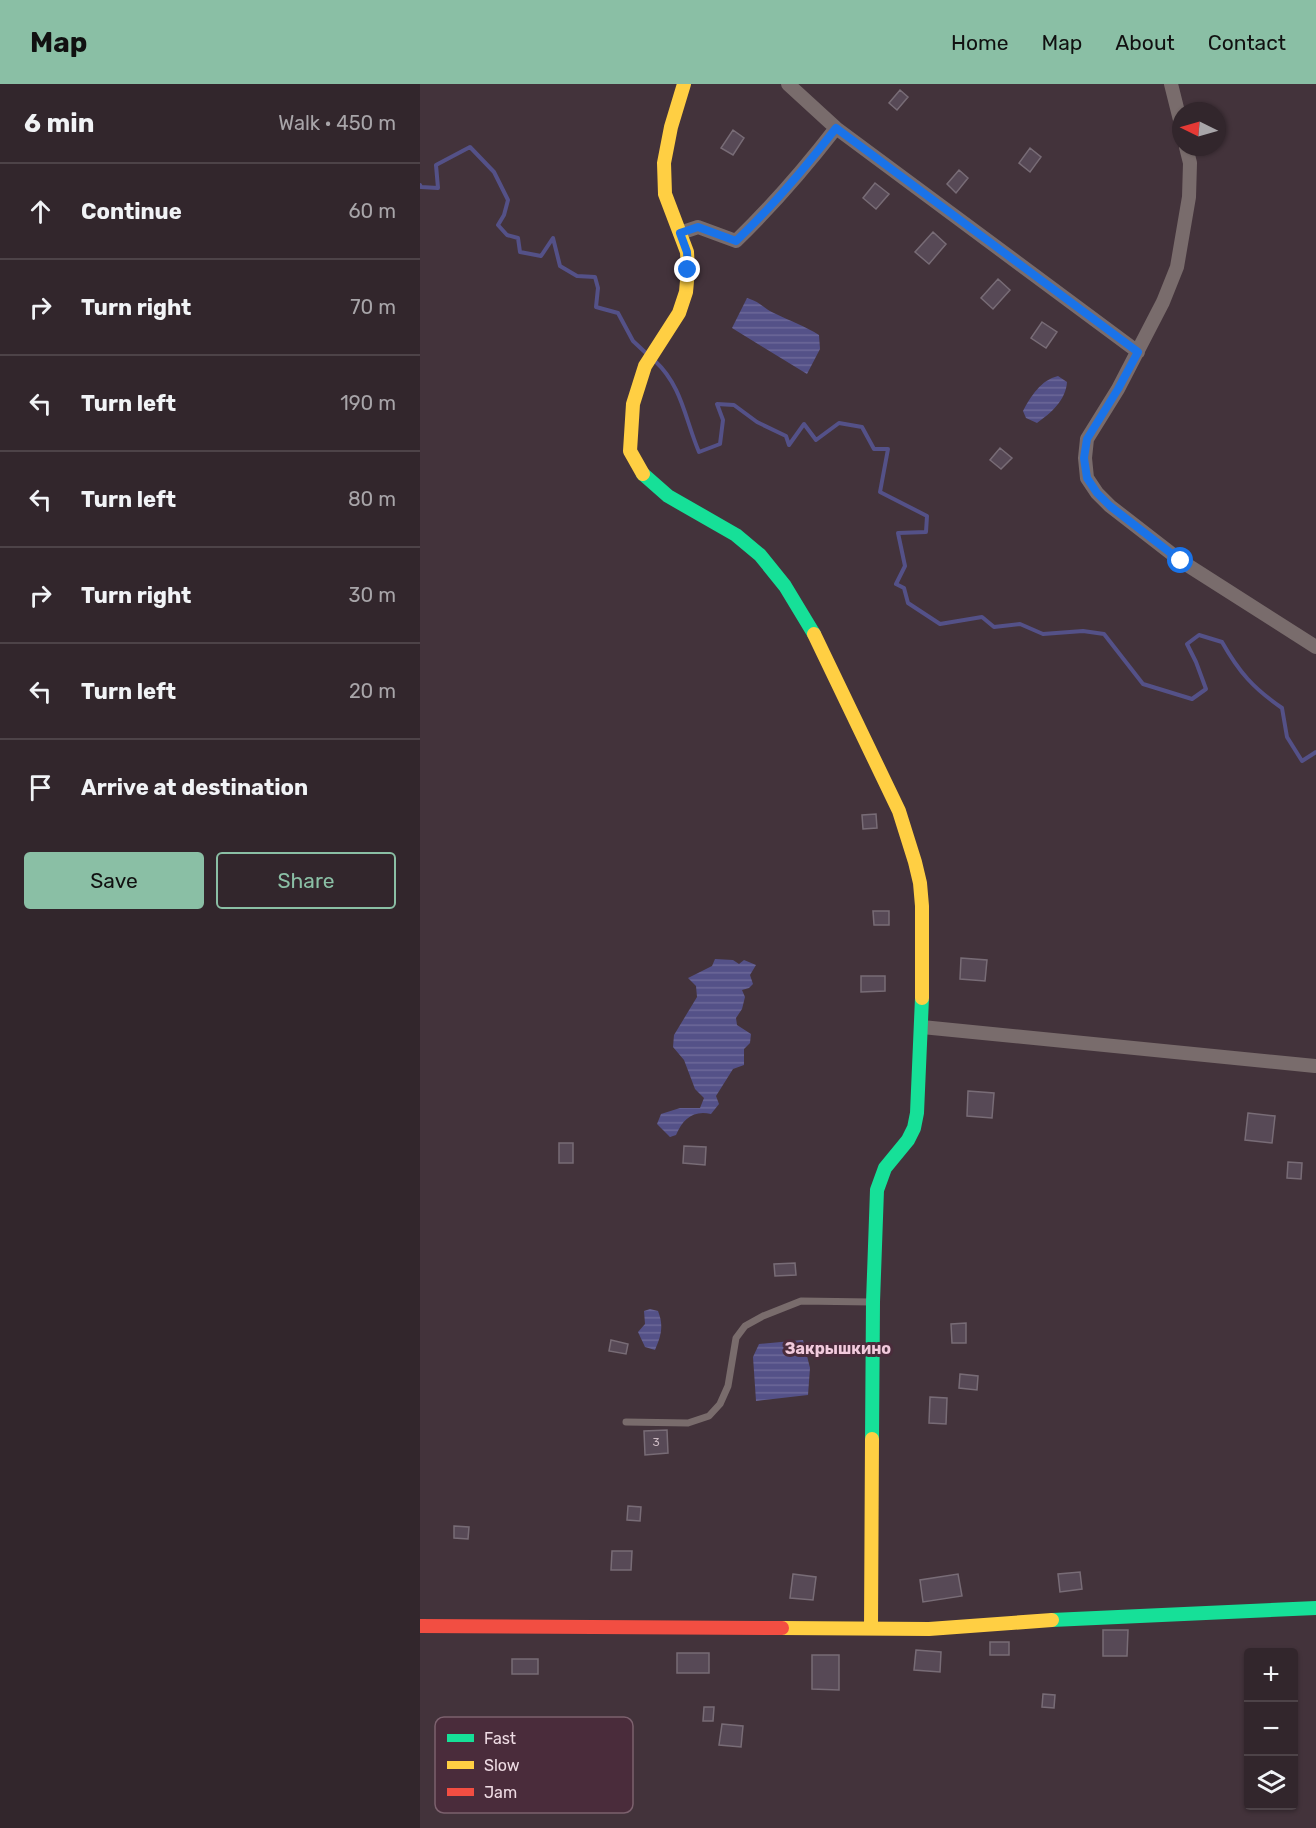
<!DOCTYPE html>
<meta charset="utf-8">
<style>
:root{--surface:#32262c;--page:#3a2e34;--text:#f1f3f6;--muted:#a8a5a9;--line:#4d4348;--accent:#8abfa5}
body{margin:0;font-family:Rubik,sans-serif;background:var(--page);color:var(--text)}
.controls{position:absolute;right:18px;bottom:18px;display:grid;overflow:hidden;border-radius:6px;box-shadow:0 2px 4px #0004}
.controls button{width:54px;height:54px;display:grid;place-items:center;padding:0;border:0;border-bottom:2px solid var(--line);background:var(--surface);color:var(--text);font:30px sans-serif}
.compass{position:absolute;left:752px;top:18px;width:54px;height:54px;border-radius:50%;background:var(--surface);box-shadow:0 2px 4px #0004;rotate:275deg}
.stop{position:absolute;width:18px;height:18px;margin:-14px;border:4px solid #1a73e8;border-radius:50%;background:#fff}
.stop.end{background:#1a73e8;border-color:#fff;box-shadow:0 2px 6px #0008}
.list{margin:0;padding:0;list-style:none}
h2{display:flex;justify-content:space-between;align-items:center;height:78px;margin:0;padding:0 24px;font-size:26px}
h2 small{font-size:20px;font-weight:400;color:var(--muted)}
.list li{display:grid;grid-template-columns:39px 1fr auto;gap:18px;align-items:center;box-sizing:border-box;height:96px;padding:0 24px;border-top:2px solid var(--line)}
.list b{display:block;font-size:22px;white-space:nowrap}
.list em{font-size:20px;font-style:normal;color:var(--muted)}
.actions{display:flex;gap:12px;padding:18px 24px}
.actions a{flex:1;padding:14px 0;border:2px solid var(--accent);border-radius:6px;text-align:center;font-size:21px;color:var(--accent)}
.actions .main{background:var(--accent);color:#111}
.icon{flex:none;width:33px;height:33px;fill:none;stroke:currentColor;stroke-width:2;stroke-linecap:round;stroke-linejoin:round}
.map{position:relative;flex:none;width:896px;height:1744px;overflow:hidden}
header{display:flex;align-items:center;gap:36px;box-sizing:border-box;height:84px;padding:0 30px;background:var(--accent);color:#111}
header strong{font-size:28px}
nav{display:flex;gap:33px;margin-inline-start:auto;font-size:21px}
main{display:flex}
aside{flex:1;background:var(--surface)}
.map>svg:first-child{display:block}
.water{fill:url(#water-rules)}
.lines{fill:none;stroke-linecap:round;stroke-linejoin:round}
.stream{stroke:#545188;stroke-width:4}
.building{fill:#574956;stroke:#786c76;stroke-width:1.5}
.lane{stroke:#796c6c;stroke-width:7}
.street{stroke:#796c6c;stroke-width:14}
.fast{stroke:#16e098;stroke-width:14}
.slow{stroke:#ffcf43;stroke-width:14}
.jam{stroke:#f24e42;stroke-width:14}
.route{stroke:#1a73e8;stroke-width:8}
.labels{text-anchor:middle;dominant-baseline:central;stroke-width:6;stroke-linejoin:round;paint-order:stroke}
.number-label{font-size:12px;fill:#c9b7c0}
.neighbourhood-label{font-size:16px;font-weight:bold;fill:#f1cadc;stroke:#4a2c3b}
.key{fill:#4a2c3b;stroke:#7c616e;stroke-width:1.5}
.key-label{font-size:16px;fill:#efdce4}
</style>
<header>
<strong>Map</strong>
<nav><a>Home</a><a>Map</a><a>About</a><a>Contact</a></nav>
</header>
<main>
<aside>
<h2>6 min<small>Walk · 450 m</small></h2>
<ul class="list">
<li><svg class="icon" aria-label="ahead" viewBox="0 0 24 24"><path d="M12 20V5M6 11l6-6 6 6"/></svg><div><b>Continue</b></div><em>60 m</em></li>
<li><svg class="icon" aria-label="right" viewBox="0 0 24 24"><path d="M7 20v-9h11M14 6l5 5-5 5"/></svg><div><b>Turn right</b></div><em>70 m</em></li>
<li><svg class="icon" aria-label="left" viewBox="0 0 24 24"><path d="M17 20v-9H6M10 6l-5 5 5 5"/></svg><div><b>Turn left</b></div><em>190 m</em></li>
<li><svg class="icon" aria-label="left" viewBox="0 0 24 24"><path d="M17 20v-9H6M10 6l-5 5 5 5"/></svg><div><b>Turn left</b></div><em>80 m</em></li>
<li><svg class="icon" aria-label="right" viewBox="0 0 24 24"><path d="M7 20v-9h11M14 6l5 5-5 5"/></svg><div><b>Turn right</b></div><em>30 m</em></li>
<li><svg class="icon" aria-label="left" viewBox="0 0 24 24"><path d="M17 20v-9H6M10 6l-5 5 5 5"/></svg><div><b>Turn left</b></div><em>20 m</em></li>
<li><svg class="icon" aria-label="arrive" viewBox="0 0 24 24"><path d="M6 21V4h12l-3 4 3 4H6"/></svg><div><b>Arrive at destination</b></div></li>
</ul>
<div class="actions"><a class="main">Save</a><a>Share</a></div>
</aside>
<div class="map">
<svg width="896" height="1744" viewBox="0 0 896 1744">
<defs>
<pattern id="water-rules" width="6" height="5" patternUnits="userSpaceOnUse" patternTransform="scale(1.5)"><rect width="6" height="5" fill="#545188"/><path d="M0 2.5h6" fill="none" stroke="#6d6999"/></pattern>
</defs>
<rect width="100%" height="100%" fill="#43333b"/>
<!-- water -->
<path class="water" d="M327,214c14,4 17,11 29,16 14,7 29,12 43,21l1,14 -13,25 -75,-46z
M638,292l9,6c-1,18 -16,31 -30,41l-11,-5 -3,-7c8,-15 18,-31 35,-35z
M295,875l18,1 6,4 5,-4 12,5 -6,10 3,9 -4,4 -7,2 3,7 -3,12 -6,9 1,7 14,9 -1,9 -6,6v16l-11,4 -17,27 3,8 -8,10c-18,-4 -28,5 -35,21l-6,2 -13,-13 4,-10 19,-6h20l4,-10 -9,-9 -11,-29 -11,-13 1,-12 23,-38 -1,-11 -8,-8 24,-12z
M230,1225l8,2c6,15 3,25 -3,39l-10,-3 -7,-15 7,-8 -1,-13z
M383,1256l7,28 -2,27 -52,6 -3,-44 6,-13z"/>
<g class="lines">
<!-- stream -->
<path class="stream" d="M0,101l1,2 17,1 -2,-23 34,-18 24,25 14,28 -4,15 -6,10 9,10 11,3 2,14 21,4 12,-18 7,28 17,10 18,1 3,11 -2,19 22,6 15,28 14,13
M235,277c27,25 30,58 44,91l21,-8 3,-24 -6,-16 17,1 23,17 29,14 3,9 15,-21 12,16 23,-17 23,4 12,22h14l-8,43 47,24 -1,16 -28,1 7,33 -9,18 8,4 4,15 32,21 42,-7 12,10 26,-3 23,10 40,-3 21,3 39,50 49,15 14,-10 -10,-27 -9,-18 12,-9 23,7c17,30 31,46 60,66l5,29 15,24 14,-9"/>
</g>
<!-- building -->
<path class="building" d="M480,6l8,7 -11,13 -8,-7z
M313,46l11,8 -11,17 -12,-7z
M610,64l11,9 -11,15 -11,-9z
M539,86l9,8 -12,15 -9,-9z
M455,99l14,11 -13,15 -13,-11z
M513,148l13,12 -17,20 -14,-12z
M578,195l12,11 -17,19 -12,-11z
M622,238l15,10 -11,16 -15,-10z
M580,364l12,10 -11,11 -11,-9z
M456,730l1,14 -14,1 -1,-14z
M453,827h16v14h-15z
M541,874l26,2 -2,21 -25,-2z
M441,892h24v15l-24,1z
M548,1007l26,2 -2,25 -25,-2z
M828,1029l27,3 -3,27 -27,-3z
M139,1059h14v20h-14z
M264,1062l22,1 -1,18 -22,-2z
M868,1078l14,1 -1,16 -14,-1z
M375,1179l1,12 -21,1 -1,-12z
M546,1239v20h-14l-1,-19z
M191,1256l17,4 -2,10 -17,-3z
M540,1290l18,2 -1,14 -18,-2z
M510,1313l17,1 -1,26 -17,-1z
M247,1346l1,23 -23,2 -1,-24z
M208,1422l13,1 -1,14 -13,-1z
M34,1442l15,1 -1,12 -14,-1z
M192,1467h20l-1,19h-20z
M660,1488l2,17 -22,3 -2,-18z
M373,1490l23,3 -3,23 -23,-2z
M538,1490l4,22 -39,6 -3,-22z
M683,1546h25l-1,26h-24z
M570,1558h19v13h-19z
M496,1566l25,2 -1,20 -26,-2z
M257,1569h32v20h-32z
M392,1571h27v35l-27,-1z
M92,1575h26v15h-26z
M623,1610l12,1 -1,13 -12,-1z
M284,1623h10l-1,14h-10z
M302,1640l21,2 -2,21 -22,-2z"/>
<g class="lines">
<!-- lane -->
<path class="lane" d="M206,1338l62,1 21,-7 11,-12 8,-18 8,-48 9,-12 18,-10 38,-15 70,1"/>
<!-- street -->
<path class="street" d="M368,0l48,44 302,224
M751,0l10,40
M766,63l4,16 -1,34 -12,70 -14,35 -45,87 -31,50 -2,19 2,20 10,15 13,13 71,55 135,86
M260,149l18,-6 38,14c36,-35 69,-73 100,-113
M502,943l393,39"/>
<!-- fast -->
<path class="fast" d="M223,390l25,22 68,39 24,20 25,31 29,48
M452,1355l1,-137 4,-112 8,-22 23,-28 6,-12 3,-15 5,-115
M632,1536l264,-12"/>
<!-- slow -->
<path class="slow" d="M223,390l-13,-23 3,-47 12,-38 34,-53 7,-21 2,-22 -1,-18 -22,-58 -1,-31 7,-36 13,-43
M394,550l85,177 16,51 5,21 2,23v92
M362,1544l147,1 123,-9
M451,1544l1,-189"/>
<!-- jam -->
<path class="jam" d="M0,1542l362,2"/>
</g>
<g class="lines">
<!-- route -->
<path class="route" d="M268,186l-1,-18 -7,-19 18,-6 38,14c37,-35 69,-73 100,-113l302,224 -20,37 -31,50 -3,19 3,20 10,15 13,13 71,55"/>
</g>
<g class="labels">
<!-- number labels -->
<g class="number-label">
<text x="236" y="1358">3</text>
</g>
<!-- neighbourhood labels -->
<g class="neighbourhood-label">
<text x="418" y="1264">Закрышкино</text>
</g>
</g>
<!-- legend -->
<rect x="15" y="1633" width="198" height="96" rx="9" class="key"/>
<rect x="27" y="1650" width="27" height="8" fill="#16e098"/>
<rect x="27" y="1677" width="27" height="8" fill="#ffcf43"/>
<rect x="27" y="1704" width="27" height="8" fill="#f24e42"/>
<g class="key-label">
<text x="64" y="1660">Fast</text>
<text x="64" y="1687">Slow</text>
<text x="64" y="1714">Jam</text>
</g>
</svg>
<div class="controls">
<button>+</button>
<button>−</button>
<button><svg class="icon" aria-label="layers" viewBox="0 0 24 24"><path d="M12 4l9 5-9 5-9-5zM3 14l9 5 9-5"/></svg></button>
</div>
<svg class="compass" viewBox="-18 -18 36 36"><path d="M0-13l5 13h-10z" fill="#e53935"/><path d="M0 13l5-13h-10z" fill="#a8a5a9"/></svg>
<div class="stop" style="left:761px;top:477px"></div>
<div class="stop end" style="left:268px;top:186px"></div>
</div>
</main>
